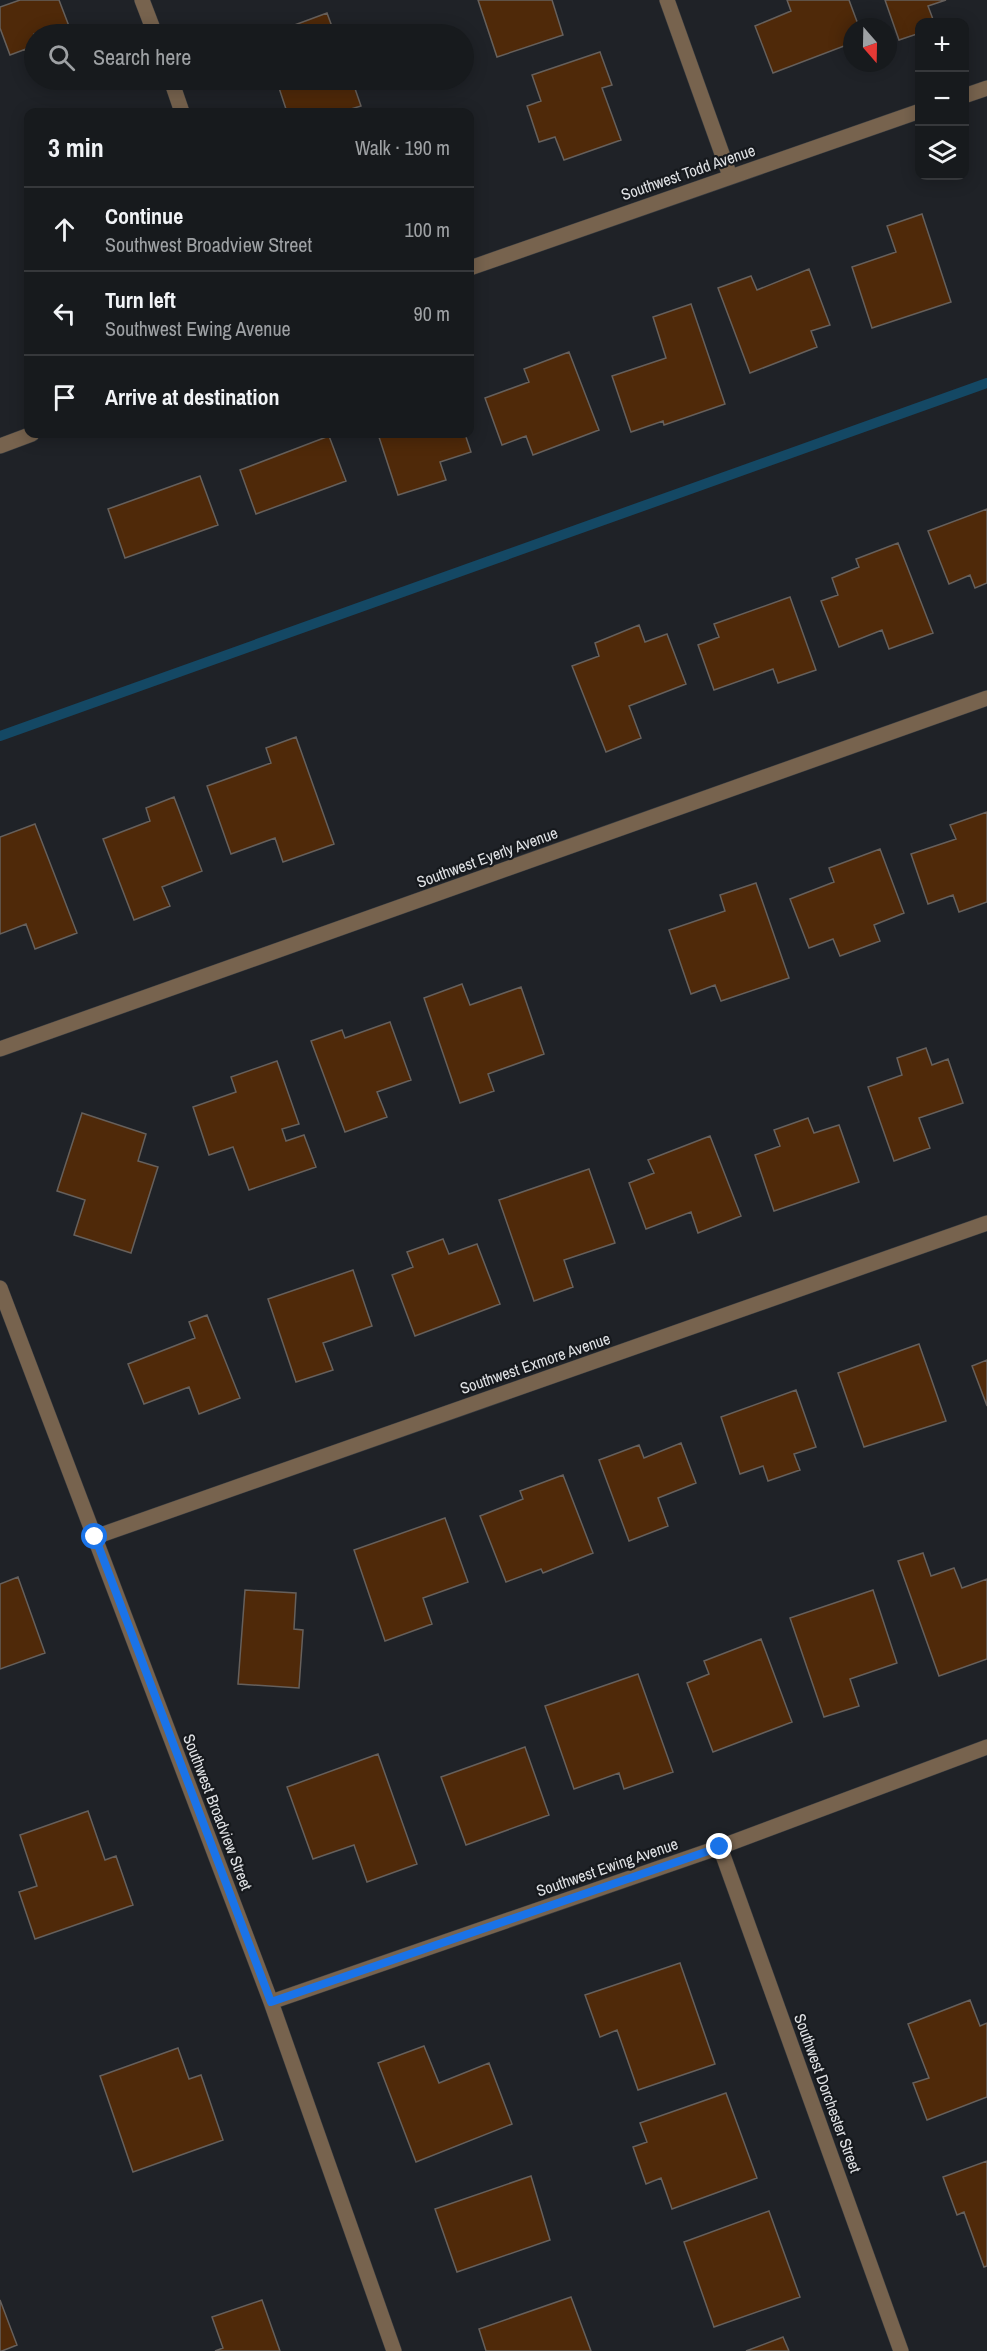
<!DOCTYPE html>
<meta charset="utf-8">
<style>
:root{--surface:#171a1d;--page:#24272a;--text:#f1f3f6;--muted:#9ea1a4;--line:#36383b}
body{margin:0;font-family:"Archivo Narrow",sans-serif;background:var(--page);color:var(--text)}
.controls{position:absolute;right:18px;top:18px;display:grid;overflow:hidden;border-radius:12px;box-shadow:0 3px 15px #0003}
.controls button{width:54px;height:54px;display:grid;place-items:center;padding:0;border:0;border-bottom:2px solid var(--line);background:var(--surface);color:var(--text);font:30px sans-serif}
.compass{position:absolute;left:843px;top:18px;width:54px;height:54px;border-radius:50%;background:var(--surface);box-shadow:0 3px 15px #0003;rotate:160deg}
.stop{position:absolute;width:18px;height:18px;margin:-14px;border:4px solid #1a73e8;border-radius:50%;background:#fff}
.stop.end{background:#1a73e8;border-color:#fff;box-shadow:0 2px 6px #0008}
.list{margin:0;padding:0;list-style:none}
h2{display:flex;justify-content:space-between;align-items:center;height:78px;margin:0;padding:0 24px;font-size:26px}
h2 small{font-size:20px;font-weight:400;color:var(--muted)}
.list li{display:grid;grid-template-columns:39px 1fr auto;gap:18px;align-items:center;box-sizing:border-box;height:84px;padding:0 24px;border-top:2px solid var(--line)}
.list b{display:block;font-size:22px;white-space:nowrap}
.list p{margin:0;font-size:20px;white-space:nowrap;color:var(--muted)}
.list em{font-size:20px;font-style:normal;color:var(--muted)}
.icon{flex:none;width:33px;height:33px;fill:none;stroke:currentColor;stroke-width:2;stroke-linecap:round;stroke-linejoin:round}
.map{position:relative;flex:none;width:987px;height:2351px;overflow:hidden}
.search{position:absolute;background:var(--surface);box-shadow:0 3px 15px #0003;left:24px;top:24px;width:450px;height:66px;display:flex;align-items:center;gap:15px;box-sizing:border-box;padding:0 21px;border-radius:33px;color:var(--muted);font-size:22px}
.panel{position:absolute;background:var(--surface);box-shadow:0 3px 15px #0003;left:24px;top:108px;width:450px;height:330px;border-radius:12px}
.map>svg:first-child{display:block}
.lines{fill:none;stroke-linecap:round;stroke-linejoin:round}
.stream{stroke:#144864;stroke-width:10}
.building{fill:#4f2909;stroke:#66605c;stroke-width:1.5}
.minor-casing{stroke:#3a3d41;stroke-width:16}
.minor{stroke:#77634e;stroke-width:15}
.route{stroke:#1a73e8;stroke-width:8}
.labels{text-anchor:middle;dominant-baseline:central;stroke-width:4.5;stroke-linejoin:round;paint-order:stroke}
.street-label{font-size:16px;fill:#dfe1e4;stroke:#16191d}
</style>
<div class="map">
<svg width="987" height="2351" viewBox="0 0 987 2351">
<rect width="100%" height="100%" fill="#1f2227"/>
<g class="lines">
<!-- stream -->
<path class="stream" d="M0,736l987,-353"/>
</g>
<!-- building -->
<path class="building" d="M20,0h39l13,34h-38v39l-8,-24 -16,6 -10,-27v-21z
M478,0h74l11,35 -66,22z
M787,0h62l10,27h-7v16l-79,30 -18,-47 36,-15z
M885,0h61l-18,6 6,16h-14v11l-21,7z
M327,13l7,19 15,-5 2,7h-69l-1,-4z
M600,52l12,33 -10,3 19,52 -57,20 -9,-23 -16,5 -12,-36 14,-5 -9,-26z
M298,81l57,-1h-3l9,26 -20,6h-54l-8,-24z
M922,214l29,88 -79,26 -20,-61 44,-15 -9,-26z
M809,269l21,56 -19,6 6,16 -67,26 -32,-85 33,-12 6,14z
M691,304l34,100 -61,21 -1,-4 -32,11 -19,-56 54,-18 -13,-41z
M569,352l30,78 -66,25 -7,-19 -24,9 -17,-47 44,-16 -5,-13z
M378,434h87l6,18 -31,10 6,18 -48,15z
M329,436l17,45 -90,33 -16,-44z
M200,476l18,49 -93,33 -17,-49z
M987,509v74l-12,5 -5,-13 -21,9 -21,-53z
M898,543l35,90 -44,16 -7,-19 -43,17 -18,-46 17,-6 -6,-17 27,-11 -3,-8z
M790,597l26,73 -38,13 -5,-14 -59,21 -16,-45 21,-8 -5,-13z
M639,625l6,17 22,-8 19,50 -57,22 12,32 -35,14 -34,-86 27,-10 -4,-13z
M296,737l38,107 -51,18 -8,-24 -44,16 -24,-68 64,-23 -5,-15z
M174,797l28,74 -40,16 8,19 -36,14 -31,-81 47,-18 -4,-13z
M987,812v90l-28,10 -6,-17 -25,9 -17,-50 45,-15 -6,-14z
M35,824l42,109 -42,16 -9,-25 -26,10v-97z
M880,849l24,64 -30,12 6,16 -40,15 -7,-17 -24,9 -19,-49 44,-17 -5,-14z
M756,883l33,95 -68,23 -6,-16 -24,9 -22,-64 56,-19 -5,-16z
M462,984l8,21 51,-18 23,67 -56,20 6,17 -34,12 -36,-105z
M390,1022l21,58 -34,12 10,25 -42,15 -34,-91 31,-11 3,8z
M926,1048l6,17 16,-6 15,44 -44,15 11,30 -36,13 -26,-74 34,-12 -5,-17z
M277,1061l22,63 -17,5 4,12 18,-6 12,32 -67,23 -16,-43 -24,8 -16,-48 43,-15 -5,-15z
M82,1113l64,21 -8,27 20,6 -27,86 -57,-18 11,-35 -28,-9z
M808,1118l6,15 25,-8 20,57 -85,29 -19,-56 25,-9 -6,-16z
M710,1136l31,80 -43,17 -7,-21 -45,17 -17,-46 25,-10 -6,-13z
M589,1169l26,74 -51,17 9,27 -39,14 -35,-101z
M443,1239l6,15 28,-10 23,60 -85,32 -23,-61 21,-8 -6,-15z
M353,1270l19,56 -49,17 10,27 -37,12 -28,-83z
M207,1315l33,83 -41,16 -10,-27 -45,17 -16,-40 67,-26 -6,-16z
M919,1344l27,77 -82,26 -26,-74z
M987,1360v46l-15,-40z
M796,1390l20,57 -22,7 6,16 -32,11 -5,-15 -23,8 -19,-57z
M681,1443l15,40 -38,15 10,28 -39,15 -30,-81 40,-15 5,13z
M563,1475l30,78 -50,20 -2,-4 -35,13 -26,-66 43,-17 -3,-8z
M445,1518l23,64 -45,16 9,26 -47,17 -31,-91z
M923,1553l8,23 23,-8 8,20 25,-9v80l-48,17 -41,-115z
M18,1577l27,76 -45,16v-85z
M245,1590l51,3 -2,36 9,1 -4,58 -61,-4z
M873,1590l24,73 -47,16 9,27 -35,11 -34,-99z
M761,1639l31,83 -79,30 -26,-69 22,-9 -5,-13z
M638,1674l35,98 -49,17 -5,-16 -45,16 -29,-83z
M525,1747l24,68 -83,30 -25,-68z
M378,1754l39,110 -50,18 -13,-37 -41,14 -26,-72z
M88,1811l17,49 11,-4 17,49 -98,34 -16,-47 18,-6 -17,-51z
M680,1963l35,101 -77,26 -21,-60 -17,7 -15,-42z
M970,2000l10,26 7,-3v74l-60,23 -14,-37 16,-5 -21,-54z
M424,2046l15,37 50,-20 23,61 -96,38 -38,-99z
M178,2048l11,31 12,-4 22,65 -90,32 -33,-96z
M726,2093l31,85 -85,31 -11,-31 -15,6 -13,-37 14,-5 -7,-19z
M987,2161v105l-3,1 -20,-55 -7,3 -14,-38z
M531,2176l19,64 -93,32 -22,-63z
M769,2211l31,86 -86,30 -30,-85z
M571,2297l20,54h-105l-7,-22z
M0,2300l17,45 -15,6h-2z
M262,2300l18,51h-65l8,-3 -11,-31z
M783,2337l6,14h-43z"/>
<g class="lines">
<!-- minor casing -->
<g class="minor-casing">
<path id="minor" d="M142,0l13,34
M667,0l63,176
M171,80l11,32
M964,96l23,-8
M470,268l450,-157
M0,446l32,-12
M0,1049l987,-351
M0,1288l271,714 123,349
M95,1537l892,-314
M720,1847l181,504
M271,2002l449,-155 267,-100"/>
</g>
<!-- minor -->
<use href="#minor" class="minor"/>
</g>
<g class="lines">
<!-- route -->
<path class="route" d="M95,1537l176,465 449,-155"/>
</g>
<g class="labels">
<!-- street labels -->
<g class="street-label">
<text transform="translate(688 172) rotate(-19)">Southwest Todd Avenue</text>
<text transform="translate(487 857) rotate(-20)">Southwest Eyerly Avenue</text>
<text transform="translate(535 1363) rotate(-19)">Southwest Exmore Avenue</text>
<text transform="translate(218 1812) rotate(69)">Southwest Broadview Street</text>
<text transform="translate(607 1867) rotate(-19)">Southwest Ewing Avenue</text>
<text transform="translate(828 2093) rotate(70)">Southwest Dorchester Street</text>
</g>
</g>
</svg>
<div class="controls">
<button>+</button>
<button>−</button>
<button><svg class="icon" aria-label="layers" viewBox="0 0 24 24"><path d="M12 4l9 5-9 5-9-5zM3 14l9 5 9-5"/></svg></button>
</div>
<svg class="compass" viewBox="-18 -18 36 36"><path d="M0-13l5 13h-10z" fill="#e53935"/><path d="M0 13l5-13h-10z" fill="#9ea1a4"/></svg>
<div class="stop" style="left:95px;top:1537px"></div>
<div class="stop end" style="left:720px;top:1847px"></div>
<div class="search"><svg class="icon" aria-label="search" viewBox="0 0 24 24"><circle cx="10" cy="10" r="6"/><path d="M15 15l6 6"/></svg>Search here</div>
<section class="panel">
<h2>3 min<small>Walk · 190 m</small></h2>
<ul class="list">
<li><svg class="icon" aria-label="ahead" viewBox="0 0 24 24"><path d="M12 20V5M6 11l6-6 6 6"/></svg><div><b>Continue</b><p>Southwest Broadview Street</p></div><em>100 m</em></li>
<li><svg class="icon" aria-label="left" viewBox="0 0 24 24"><path d="M17 20v-9H6M10 6l-5 5 5 5"/></svg><div><b>Turn left</b><p>Southwest Ewing Avenue</p></div><em>90 m</em></li>
<li><svg class="icon" aria-label="arrive" viewBox="0 0 24 24"><path d="M6 21V4h12l-3 4 3 4H6"/></svg><div><b>Arrive at destination</b></div></li>
</ul>
</section>
</div>
